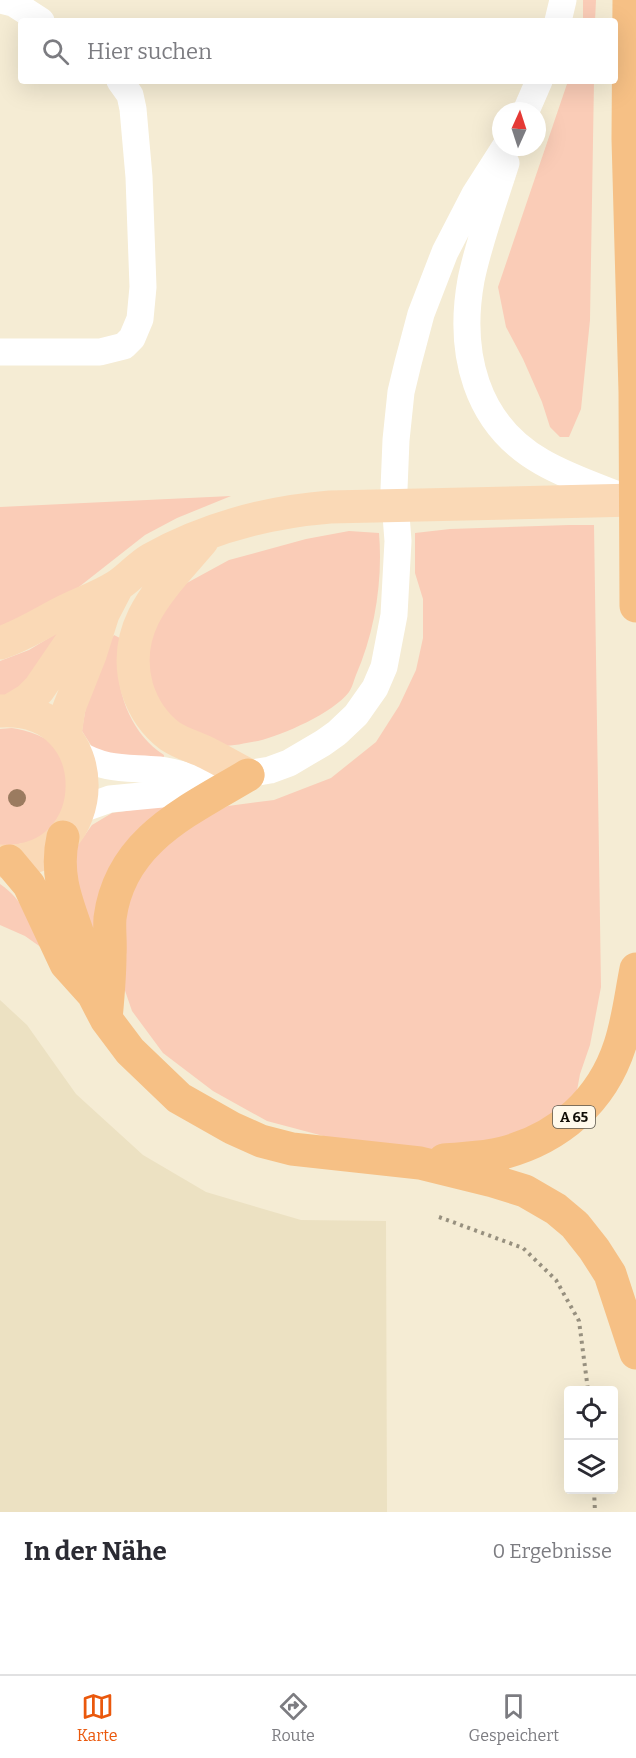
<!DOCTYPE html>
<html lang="de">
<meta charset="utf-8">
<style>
:root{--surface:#fff;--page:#f2f2f3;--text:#2b2b33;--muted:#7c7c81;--line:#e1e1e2;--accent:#ea580c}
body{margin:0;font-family:Bitter,serif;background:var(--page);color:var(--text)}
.controls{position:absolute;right:18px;bottom:18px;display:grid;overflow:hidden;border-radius:6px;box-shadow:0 6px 24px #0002}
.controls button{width:54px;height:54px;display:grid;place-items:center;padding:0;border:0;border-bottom:2px solid var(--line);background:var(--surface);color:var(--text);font:30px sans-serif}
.compass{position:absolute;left:492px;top:102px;width:54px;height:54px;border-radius:50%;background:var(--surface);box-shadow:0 6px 24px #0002;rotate:3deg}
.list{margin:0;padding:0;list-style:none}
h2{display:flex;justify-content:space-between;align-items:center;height:78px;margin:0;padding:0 24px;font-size:26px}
h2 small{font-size:20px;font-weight:400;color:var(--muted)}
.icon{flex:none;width:33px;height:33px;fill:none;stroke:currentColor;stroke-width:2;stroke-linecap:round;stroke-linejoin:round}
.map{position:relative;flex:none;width:636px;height:1512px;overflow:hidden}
.search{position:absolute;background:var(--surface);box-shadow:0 6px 24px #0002;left:18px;right:18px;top:18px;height:66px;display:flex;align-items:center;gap:15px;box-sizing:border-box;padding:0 21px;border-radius:6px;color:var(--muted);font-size:22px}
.sheet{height:162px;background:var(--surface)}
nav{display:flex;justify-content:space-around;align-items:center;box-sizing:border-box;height:84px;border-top:2px solid var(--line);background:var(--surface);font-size:16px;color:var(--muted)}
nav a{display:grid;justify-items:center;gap:3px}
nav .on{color:var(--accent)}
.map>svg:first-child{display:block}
.built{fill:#ece1c2}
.green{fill:#faccb7}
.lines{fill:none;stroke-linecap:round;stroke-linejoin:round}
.path{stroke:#97907f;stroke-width:4;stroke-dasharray:3 4.5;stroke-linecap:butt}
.minor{stroke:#fff;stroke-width:27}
.major{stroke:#fad9b6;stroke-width:33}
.highway{stroke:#f6c085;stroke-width:33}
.tree{fill:#9b7b60}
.labels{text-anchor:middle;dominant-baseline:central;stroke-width:5;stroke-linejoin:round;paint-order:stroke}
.shield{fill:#fff9eb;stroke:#58544b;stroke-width:1.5}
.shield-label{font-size:14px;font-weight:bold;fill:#100d06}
</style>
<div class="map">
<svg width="636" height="1512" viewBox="0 0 636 1512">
<rect width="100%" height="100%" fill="#f5ecd4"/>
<!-- built -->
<path class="built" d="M0,1000l27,25 49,69 67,61 63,37 95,28 85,1 1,291h-387z"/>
<!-- green -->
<path class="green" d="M583,0h13l-1,21h-12z
M568,81h26l-4,239 -9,89 -12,28h-9l-10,-10 -8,-25 -19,-43 -17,-32 -8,-40z
M231,496l-54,22 -32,17 -70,55 -75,39v-122z
M569,525h25l7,462 -11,58 -10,29 -4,22 -58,43 -89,14 -98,-15 -64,-17 -54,-30 -50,-38 -31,-42 -12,-35 -1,-40 13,-59 59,-53 37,-18 46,-6 57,-22 45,-36 23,-36 17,-36 7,-32v-39l-8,-26v-40l35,-4z
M349,531l30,2c4,47 -4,99 -23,142 -2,5 -4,13 -7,17 -16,21 -66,43 -91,49 -18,3 -42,10 -58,0 -15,-9 -37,-33 -51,-46l-4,-58 40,-53 44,-24 77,-21z
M62,630l-26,49 -36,20v-38l29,-11z
M114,635l6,3c-8,43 6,92 44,117l-1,7 -67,-9 -14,-22c6,-39 11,-61 32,-96z
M12,728c14,2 39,9 46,23 7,12 9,34 13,47l-28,42 -43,7v-118z
M167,805l-77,139 -21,-66 8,-32 15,-21 20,-12z
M0,884c23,16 32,38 42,64l-17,-12 -25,-11z"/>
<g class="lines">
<!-- path -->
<path class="path" d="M439,1217l84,31 33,32 23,41 9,69
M594,1490l1,22"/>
<!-- minor -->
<path class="minor" d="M0,0l13,3 28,18
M558,21l5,-21
M526,111l13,-30
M506,163c-12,38 -27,78 -35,117 -13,72 4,144 71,182 26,15 56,25 84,36
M0,352h100l24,-6 8,-8 8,-19 3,-32 -4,-110 -6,-68 -3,-14 -10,-14
M76,753c31,18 49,14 83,17 15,2 31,7 46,11
M79,810l31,-11 52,-5 43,-13 65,-11 19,-7 34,-20 14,-10 19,-18 19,-27 9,-21 10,-52 4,-74 -4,-52 2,-49 5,-48 7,-29 13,-49 24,-62 30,-58 30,-47"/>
<!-- major -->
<path class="major" d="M202,541c-37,44 -83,83 -65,147 6,19 17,36 33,48 12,8 25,11 37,17 14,7 27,15 41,22
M0,643c24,-8 43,-21 65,-32 16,-8 34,-14 50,-24 13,-7 22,-20 36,-28 54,-30 117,-47 179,-52l306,-7
M11,710l18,-11 10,-10 30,-44 33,-30
M0,711c110,-7 109,156 0,150
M65,735l4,-27 21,-53 13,-41 14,-27"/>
<!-- highway -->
<path class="highway" d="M629,0l-1,139 7,253 1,214
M63,837c-12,53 18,88 26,138
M9,861l20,24 37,79 27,30 13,25 24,32 49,47 53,30 29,13 31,8 128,14 73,18 32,10 31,18 19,16 19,24 16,25 26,79
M106,1019c2,-21 4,-43 4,-64 1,-12 -1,-25 0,-37 10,-78 78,-107 138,-143
M444,1160c20,-2 40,-2 59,-7 56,-15 99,-52 117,-108 8,-24 11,-51 16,-76"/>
</g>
<!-- trees -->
<circle class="tree" cx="17" cy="798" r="9"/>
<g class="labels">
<!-- shield labels -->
<rect class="shield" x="553" y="1106" width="42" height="22" rx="4.5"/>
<g class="shield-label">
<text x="574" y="1117">A 65</text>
</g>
</g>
</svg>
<div class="controls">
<button><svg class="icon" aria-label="locate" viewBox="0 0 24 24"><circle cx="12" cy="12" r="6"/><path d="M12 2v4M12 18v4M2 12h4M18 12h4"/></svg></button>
<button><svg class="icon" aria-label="layers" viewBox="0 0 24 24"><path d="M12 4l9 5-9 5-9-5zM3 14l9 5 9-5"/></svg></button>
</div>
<svg class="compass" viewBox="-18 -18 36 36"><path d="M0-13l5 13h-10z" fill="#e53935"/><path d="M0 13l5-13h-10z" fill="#7c7c81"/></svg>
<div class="search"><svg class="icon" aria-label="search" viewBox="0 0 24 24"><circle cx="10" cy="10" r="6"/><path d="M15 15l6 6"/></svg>Hier suchen</div>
</div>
<section class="sheet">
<h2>In der Nähe<small>0 Ergebnisse</small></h2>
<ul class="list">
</ul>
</section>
<nav>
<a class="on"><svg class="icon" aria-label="map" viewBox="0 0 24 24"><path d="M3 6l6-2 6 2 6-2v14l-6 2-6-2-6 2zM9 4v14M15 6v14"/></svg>Karte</a>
<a><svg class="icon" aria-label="directions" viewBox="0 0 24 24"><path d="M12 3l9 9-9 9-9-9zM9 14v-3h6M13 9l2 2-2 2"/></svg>Route</a>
<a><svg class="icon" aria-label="saved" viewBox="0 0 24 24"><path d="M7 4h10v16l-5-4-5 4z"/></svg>Gespeichert</a>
</nav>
